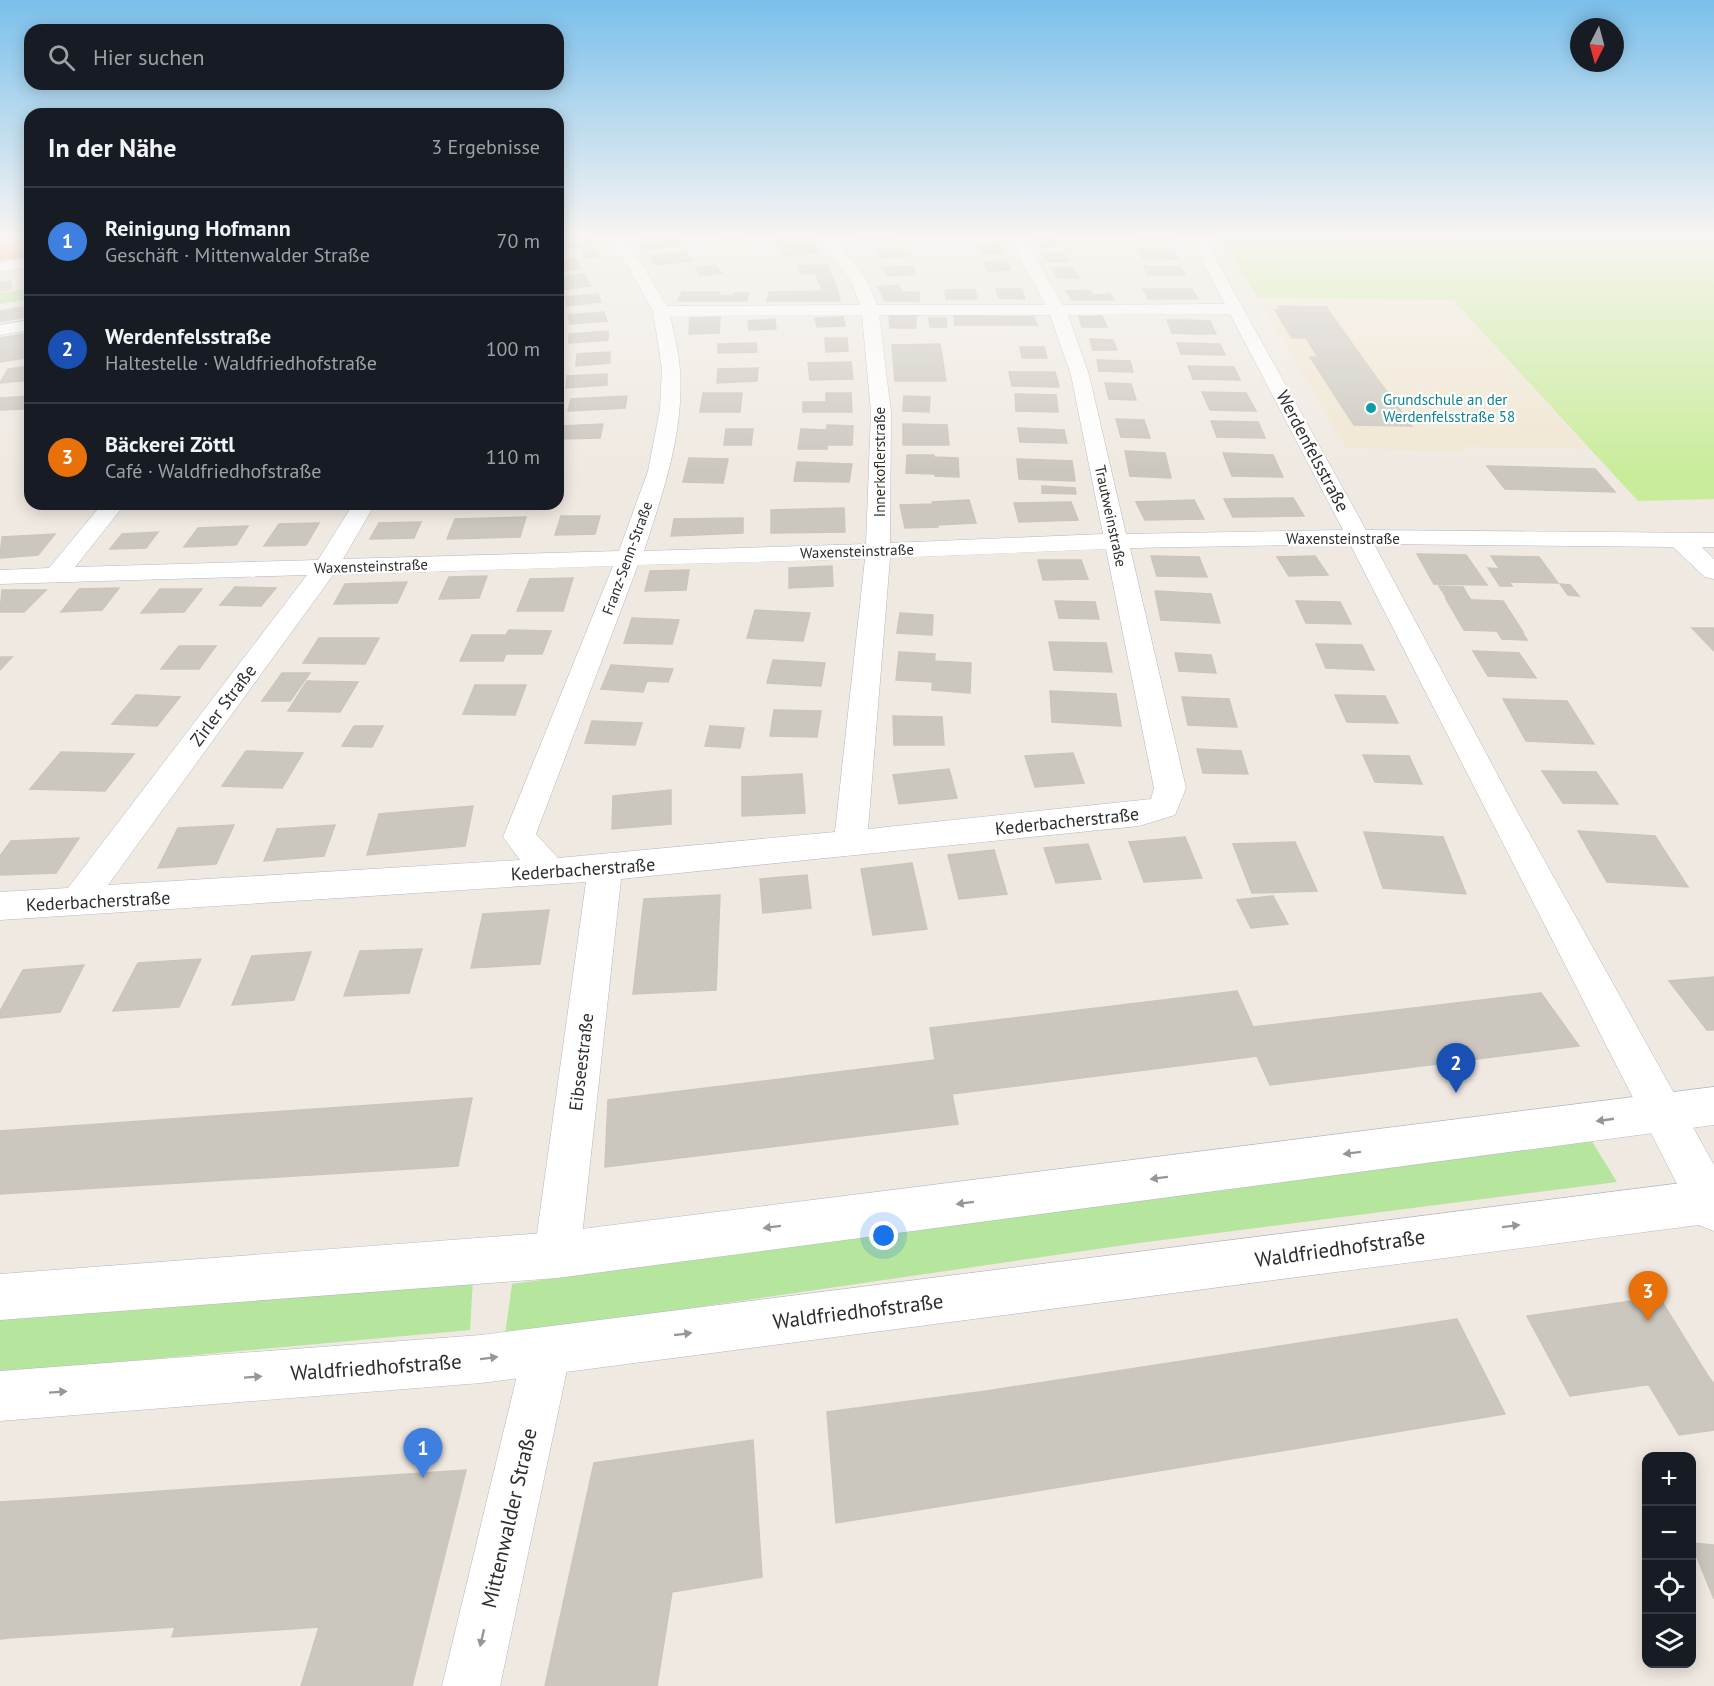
<!DOCTYPE html>
<html lang="de">
<meta charset="utf-8">
<style>
:root{--surface:#171b24;--page:#20242c;--text:#f1f3f6;--muted:#9ea1a6;--line:#363941;--accent:#4264fb}
body{margin:0;font-family:"PT Sans",sans-serif;background:var(--page);color:var(--text)}
.controls{position:absolute;right:18px;bottom:18px;display:grid;overflow:hidden;border-radius:12px;box-shadow:0 3px 15px #0003}
.controls button{width:54px;height:54px;display:grid;place-items:center;padding:0;border:0;border-bottom:2px solid var(--line);background:var(--surface);color:var(--text);font:30px sans-serif}
.compass{position:absolute;left:1570px;top:18px;width:54px;height:54px;border-radius:50%;background:var(--surface);box-shadow:0 3px 15px #0003;rotate:186deg}
.you{position:absolute;left:884px;top:1236px;width:21px;height:21px;margin:-15px;border:4px solid #fff;border-radius:50%;background:#1a73e8;box-shadow:0 0 0 9px #1a73e833}
.badge{display:grid;place-items:center;width:39px;height:39px;border-radius:50%;background:var(--accent);color:#fff;font-size:20px;font-weight:700}
.pin{position:absolute;translate:-50% -50px;filter:drop-shadow(0 2px 3px #0008)}
.pin::after{content:'';position:absolute;top:32px;width:21px;height:18px;background:inherit;clip-path:polygon(0 0,100% 0,50% 100%)}
.list{margin:0;padding:0;list-style:none}
h2{display:flex;justify-content:space-between;align-items:center;height:78px;margin:0;padding:0 24px;font-size:26px}
h2 small{font-size:20px;font-weight:400;color:var(--muted)}
.list li{display:grid;grid-template-columns:39px 1fr auto;gap:18px;align-items:center;box-sizing:border-box;height:108px;padding:0 24px;border-top:2px solid var(--line)}
.list b{display:block;font-size:22px;white-space:nowrap}
.list p{margin:0;font-size:20px;white-space:nowrap;color:var(--muted)}
.list em{font-size:20px;font-style:normal;color:var(--muted)}
.icon{flex:none;width:33px;height:33px;fill:none;stroke:currentColor;stroke-width:2;stroke-linecap:round;stroke-linejoin:round}
.map{position:relative;flex:none;width:1714px;height:1686px;overflow:hidden}
.search{position:absolute;background:var(--surface);box-shadow:0 3px 15px #0003;left:24px;top:24px;width:540px;height:66px;display:flex;align-items:center;gap:15px;box-sizing:border-box;padding:0 21px;border-radius:18px;color:var(--muted);font-size:22px}
.panel{position:absolute;background:var(--surface);box-shadow:0 3px 15px #0003;left:24px;top:108px;width:540px;height:402px;border-radius:18px}
.map>svg:first-child{display:block}
.education{fill:#f0e6d1}
.green{fill:#b6e59e}
.pitch{fill:#c9ec9a}
.building{fill:#cbc7bf;stroke:#cbc5ba;stroke-width:1.5}
.lines{fill:none;stroke-linecap:round;stroke-linejoin:round}
.minor-casing{stroke:#b4b7c1;stroke-width:1}
.secondary-casing{stroke:#b4b7c1;stroke-width:1}
.trunk-casing{stroke:#c9c9c9;stroke-width:1}
.motorway-casing{stroke:#c9c9c9;stroke-width:1}
.minor{fill:#fff;fill-rule:evenodd}
.secondary{fill:#fff;fill-rule:evenodd}
.trunk{fill:#f8ba60;fill-rule:evenodd}
.motorway{fill:#ffa35c;fill-rule:evenodd}
.oneway{fill:#969696}
.culture-dot{fill:#0f9aa8;stroke:#fff;stroke-width:2}
.labels{text-anchor:middle;dominant-baseline:central;stroke-width:4.5;stroke-linejoin:round;paint-order:stroke}
.far-culture-label{font-size:15px;fill:#0d838f;stroke:#fff;text-anchor:start}
.far-street-label{font-size:15px;fill:#2e2e2e;stroke:#fff}
.street-label{font-size:18px;fill:#2e2e2e;stroke:#fff}
.near-street-label{font-size:21px;fill:#2e2e2e;stroke:#fff}
</style>
<div class="map">
<svg width="1714" height="1686" viewBox="0 0 1714 1686">
<rect width="100%" height="100%" fill="#efe9e1"/>
<!-- education -->
<path class="education" d="M1257,297l196,3 135,149 -126,-3 4,6 -119,-4z"/>
<!-- green -->
<path class="green" d="M30,288v11l-30,5v-11z
M1591,1140l26,42 -478,61 -634,92 7,-51 620,-87z
M473,1278l-3,52 -470,43v-55z"/>
<!-- pitch -->
<path class="pitch" d="M1220,236h494v263l-76,2 -185,-201 -196,-3z"/>
<!-- building -->
<path class="building" d="M569,236h14l9,9 -28,5 -6,-6v-6z
M721,236h20l3,4 -19,2z
M886,236l5,5 -25,3 -6,-7z
M1136,236h32l3,6 -23,-1 -10,-2z
M1332,236h124l5,4 -126,-1z
M672,237l8,8 -36,5 -8,-8z
M806,237l14,15 -34,4 -12,-15z
M1036,239h19l5,7 -20,1z
M998,245l5,8 -20,1 -5,-8z
M593,248l6,8 -13,2 -6,-8z
M1139,249l35,1 4,9 -36,-1z
M901,250l5,6 -25,2 -4,-7z
M686,252l6,9 -37,4 -5,-9z
M1043,254h21l5,8h-21z
M575,258l6,11 -23,3v-12z
M1006,261l5,9 -23,1 -4,-9z
M827,264l3,8 -30,2 -3,-8z
M715,265l7,8 -21,3 -6,-8z
M912,266l4,8 -28,2 -5,-8z
M1144,266l37,1 4,8h-37z
M1052,268h21l6,10h-21z
M830,272l8,19 -15,1 -8,-19z
M584,274l7,12 -30,4 -3,-7v-5z
M11,281v8l-11,2v-9z
M899,285l3,7h17v9h-34l-7,-14z
M996,289h26l3,10 -26,-1z
M1143,289h49l6,10h-50z
M945,290h30l2,9h-31z
M1089,290l4,5 17,-1 4,6h-42l-6,-9z
M838,291l2,10h-73l2,-9z
M682,292h38l-2,9h-40z
M734,293h15l-2,8h-29l1,-5h14z
M598,294l3,8 -34,4 -2,-9z
M30,306v10l-30,6v-11z
M1278,306l48,1 23,32 -18,-1 -19,-27h-31z
M1275,310l37,1 19,27h-39z
M604,312l3,9 -37,3 -2,-9z
M889,316h27v12h-26z
M954,316l80,1 3,8h-82z
M1079,316h23l5,11h-25z
M720,317l-1,16 -30,1 1,-16z
M843,317l2,9 -28,1 -2,-9z
M929,318h17l1,9h-17z
M775,319l1,10 -27,1 -1,-9z
M1167,320h22l5,14 -22,-1z
M1189,320l21,1 6,13h-22z
M608,331v9l-39,3v-9z
M30,333v24l-30,5v-24z
M825,338h22l1,13 -22,1z
M1306,338l43,1 13,19 -44,-1z
M1090,339l23,1 4,10h-24z
M756,343l1,9 -39,1v-9z
M1177,343l43,1 5,11 -44,-1z
M940,344l6,37h-51l-3,-36z
M1020,347h24l3,11h-25z
M610,352v11l-34,3 1,-12z
M1310,357l52,1 50,68 -58,-1z
M1097,360l33,1 3,11 -34,-1z
M851,362l2,17 -43,1 -2,-17z
M30,366v14l-30,3 8,-14z
M1188,366l46,1 6,13 -47,-1z
M758,368l-1,13 -40,2 1,-14z
M1009,372h46l4,15 -47,-1z
M607,374v11l-41,3 1,-12z
M1105,383l26,1 5,16 -27,-1z
M1202,392l44,1 10,18 -46,-1z
M703,393h39l-2,19h-40z
M826,393h25l1,19h-49v-10h23z
M1015,394l41,1 2,17 -42,-1z
M30,396v5l-7,8 -23,1v-12z
M627,396l-2,12 -57,3 3,-12z
M904,396l26,1 -1,15 -26,-1z
M1116,419l28,1 6,18 -29,-1z
M1211,421l47,1 7,16 -48,-1z
M603,424l-3,14 -42,1 3,-13z
M903,424l44,1 2,20h-46z
M827,425l26,1 -1,19h-25z
M1018,428l46,2 3,13 -47,-1z
M726,429h27l-2,16h-27z
M801,429l26,1v19h-29z
M1125,451l40,2 6,25 -41,-2z
M1223,453l50,2 10,22 -51,-1z
M907,455h27l1,19 -29,-1z
M934,457l24,1 1,19 -24,-1z
M689,458l39,1 -5,24 -40,-1z
M1017,459l55,2 3,20 -56,-2z
M797,462l55,2 -3,18 -55,-1z
M1487,466l108,3 20,23 -110,-3z
M1042,486l33,2 1,6 -34,-1z
M1293,498l11,18 -71,1 -9,-18z
M969,500l7,23 -39,2 -5,-23z
M1194,500l10,19 -59,1 -9,-18z
M1071,502l7,18 -59,2 -5,-19z
M932,504l6,23 -33,1 -5,-23z
M844,508l1,24 -74,1v-23z
M561,516h39l-5,18 -40,1z
M526,517l-6,20 -73,2 8,-20z
M743,518v15l-72,3 3,-17z
M421,522l-7,16 -44,1 9,-16z
M319,523l-13,22 -42,1 15,-22z
M248,526l-12,19 -52,2 14,-19z
M158,532l-12,16 -36,1 12,-15z
M55,534l-17,21 -38,3 2,-21z
M1417,554l49,1 21,30 -53,-1z
M1151,556l48,1 8,20 -50,-1z
M1315,556l13,19 -39,1 -12,-19z
M1491,556l48,1 19,26 -50,-1z
M1038,560h43l7,19 -45,1z
M832,566l1,20 -44,2v-20z
M1488,568l12,1 12,17h-12z
M689,570l-3,20 -41,1 5,-20z
M487,576l-8,22 -40,1 10,-22z
M573,578l-10,33h-46l13,-32z
M407,582l-10,21 -63,1 11,-20z
M1560,584l10,1 9,11 -11,-1z
M1439,586l24,1 3,5 -24,-1z
M235,587l41,1 -15,18 -41,-1z
M119,588l-17,22 -41,2 18,-23z
M160,589h42l-18,23 -43,1z
M2,590h44l-22,22h-24z
M1155,591l56,3 9,29 -59,-3z
M1443,592l23,1 5,7 -24,-1z
M1446,599l57,2 20,31 -59,-2z
M1055,601l40,1 4,17 -40,-1z
M1296,601l44,1 11,22 -45,-1z
M755,610l55,3 -7,28 -56,-3z
M900,613l33,2 -1,20 -35,-2z
M632,618l47,2 -7,24 -48,-1z
M1692,628h22v23z
M509,630l42,1 -9,23h-36l-3,7h-43l12,-26h34z
M1497,631l25,1 5,8 -25,-1z
M319,638h60l-14,26 -62,-1z
M1049,642l57,1 6,29 -58,-2z
M1316,644l46,1 12,25 -48,-2z
M179,646h37l-17,23h-38z
M1473,651l46,2 17,25 -48,-2z
M899,652l36,2 -2,28 -37,-2z
M1175,653l36,2 5,18 -37,-2z
M0,657h12l-12,13z
M773,660l52,3 -4,23 -54,-3z
M934,661l37,2 -1,30 -38,-3z
M611,665l62,4 -5,13 -21,-1 -4,11 -42,-3z
M282,673h28l-20,28h-28z
M307,681l51,1 -18,30 -52,-1z
M475,685h51l-11,30 -52,-1z
M1050,691l66,3 5,32 -69,-4z
M136,695l44,2 -23,29 -45,-2z
M1335,695l50,1 13,27 -51,-1z
M1182,697l47,2 8,28 -49,-2z
M1503,699l64,2 27,43 -68,-3z
M774,710l47,1 -4,26 -47,-1z
M893,716l49,1 2,28h-50z
M592,721l50,2 -7,22 -50,-2z
M354,726h29l-11,21 -30,-1z
M710,726l34,2 -4,20 -35,-2z
M1197,749l44,2 7,23 -45,-1z
M246,751l57,2 -21,35 -60,-2z
M61,752l73,2 -29,37 -75,-2z
M1073,753l11,30 -49,4 -10,-31z
M1363,755l46,1 13,28 -47,-2z
M949,769l8,29 -58,6 -6,-29z
M1542,771l54,1 22,32 -55,-1z
M802,774l3,39 -63,3v-39z
M671,790v34l-59,5 1,-33z
M473,806l-8,40 -98,9 12,-41z
M234,825l-18,39 -58,4 20,-40z
M335,825l-11,31 -60,5 13,-32z
M1578,831l77,5 33,51 -81,-5z
M1364,832l79,5 23,57 -83,-6z
M1185,837l17,41 -58,4 -15,-40z
M79,838l-23,35 -56,2v-19l11,-15z
M1295,842l22,49 -65,2 -19,-49z
M1088,844l13,35 -45,4 -12,-35z
M994,850l13,44 -48,5 -11,-44z
M912,863l15,66 -54,6 -12,-66z
M807,875l4,33 -48,5 -3,-34z
M720,895l-4,95 -83,4 11,-95z
M1273,896l15,28 -37,4 -14,-28z
M549,910l-9,54 -69,4 12,-54z
M422,949l-13,44 -65,3 16,-45z
M311,952l-17,48 -62,5 20,-49z
M201,959l-22,48 -66,4 25,-48z
M84,965l-24,47 -60,6v-7l23,-41z
M1714,977v53h-7l-38,-49z
M1237,991l16,36 4,29 -305,38 -17,-34 -5,-32z
M1541,993l38,53 -309,39 -13,-29 -4,-29z
M935,1060l17,34 6,30 -353,43 3,-67z
M472,1098l-14,68 -458,28v-63z
M1659,1297l49,79 -138,20 -43,-80z
M1457,1319l48,95 -499,82 -20,-105z
M1708,1376l6,8v46l-35,5 -30,-50z
M986,1391l20,105 -170,27 -9,-111z
M753,1440l9,137 -90,15 -15,94h-112l49,-223z
M466,1470l-54,216h-111l18,-59 -147,10 46,-150z
M218,1487l-43,140 -166,11 55,-140z
M64,1498l-55,140 -9,1v-137z
M1692,1543l22,2v54l-22,-54z"/>
<g class="lines">
<!-- minor casing -->
<g class="minor-casing">
<path id="minor" d="M601,236h15l22,22 29,48 193,-1 -9,-24 -33,-45h15l34,45 10,24h169l-38,-69h14l41,69 162,-1 -36,-68h14l163,294 348,3v14h-12l12,12v20l-9,-2 -32,-30 -299,-3 144,269 196,352v66l-16,-6 -348,-681 -220,4 56,240 -11,27 -36,11 -518,53 -41,376 -7,16 -16,7 -16,-7 -7,-16 52,-373 -586,38v-28l68,-4 239,-313 -307,9v-14l49,-2 53,-64h23l-50,63 243,-7 35,-56h22l-32,55 276,-8 29,-80 12,-62 2,-40 -9,-58 -27,-48zM1230,314l113,216 -217,4 -37,-159 -21,-60zM862,315l9,97 -5,132 -222,7c19,-59 40,-118 36,-180 -1,-18 -6,-37 -10,-55zM879,315h171l21,60 32,159 -213,9 1,-131zM1106,549l48,239 -3,11 -283,30 22,-271zM865,559l-30,273 -277,26 -22,-24 102,-269zM613,566l-110,271 17,23 -412,25 225,-310z
M30,257v10l-30,5v-10z
M30,320v10l-30,5v-10z
M547,1327l17,7 7,17 -71,335h-58l81,-335 7,-17z"/>
</g>
<!-- secondary casing -->
<g class="secondary-casing">
<path id="secondary" d="M1714,1087v38l-1157,153 -557,42v-46l557,-42z
M1714,1179v44l-1233,160 -481,38v-50l481,-36z"/>
</g>
<!-- trunk casing -->
<g class="trunk-casing">
<path id="trunk" d="M30,237v8l-30,4v-8z"/>
</g>
<!-- motorway casing -->
<g class="motorway-casing">
<path id="motorway" d="M30,246v10l-30,5v-10z"/>
</g>
<!-- minor -->
<use href="#minor" class="minor"/>
<!-- secondary -->
<use href="#secondary" class="secondary"/>
<!-- trunk -->
<use href="#trunk" class="trunk"/>
<!-- motorway -->
<use href="#motorway" class="motorway"/>
</g>
<!-- one-way arrows -->
<defs><path id="oneway-solid" d="M-6-.8H1V-3.2L6.5 0L1 3.2V.8H-6Z" transform="scale(1.5)"/></defs>
<g class="oneway">
<use href="#oneway-solid" transform="translate(1605 1120) rotate(172)"/>
<use href="#oneway-solid" transform="translate(1352 1153) rotate(173)"/>
<use href="#oneway-solid" transform="translate(1159 1178) rotate(173)"/>
<use href="#oneway-solid" transform="translate(965 1203) rotate(173)"/>
<use href="#oneway-solid" transform="translate(1511 1226) rotate(-7)"/>
<use href="#oneway-solid" transform="translate(772 1227) rotate(173)"/>
<use href="#oneway-solid" transform="translate(683 1334) rotate(-7)"/>
<use href="#oneway-solid" transform="translate(489 1358) rotate(-7)"/>
<use href="#oneway-solid" transform="translate(253 1377) rotate(-4)"/>
<use href="#oneway-solid" transform="translate(58 1392) rotate(-4)"/>
<use href="#oneway-solid" transform="translate(482 1638) rotate(103)"/>
</g>
<!-- sky -->
<linearGradient id="sky" x2="0" y2="1"><stop stop-color="#7abfeb"/><stop offset="0.5" stop-color="#f8f5f2"/><stop offset="1" stop-color="#f8f5f2" stop-opacity="0"/></linearGradient>
<rect width="1714" height="472" fill="url(#sky)"/>
<!-- markers -->
<circle class="culture-dot" cx="1371" cy="408" r="6"/>
<g class="labels">
<!-- far-culture labels -->
<g class="far-culture-label">
<text x="1383" y="399">Grundschule an der<tspan x="1383" dy="17">Werdenfelsstraße 58</tspan></text>
</g>
<!-- far-street labels -->
<g class="far-street-label">
<text transform="translate(879 462) rotate(-90)">Innerkoflerstraße</text>
<text transform="translate(1111 516) rotate(78)">Trautweinstraße</text>
<text x="1343" y="538">Waxensteinstraße</text>
<text transform="translate(857 551) rotate(-2)">Waxensteinstraße</text>
<text transform="translate(627 558) rotate(-70)">Franz-Senn-Straße</text>
<text transform="translate(371 566) rotate(-2)">Waxensteinstraße</text>
</g>
<!-- street labels -->
<g class="street-label">
<text transform="translate(1313 451) rotate(62)">Werdenfelsstraße</text>
<text transform="translate(223 705) rotate(-53)">Zirler Straße</text>
<text transform="translate(1067 821) rotate(-6)">Kederbacherstraße</text>
<text transform="translate(583 869) rotate(-4)">Kederbacherstraße</text>
<text transform="translate(98 901) rotate(-3)">Kederbacherstraße</text>
<text transform="translate(581 1062) rotate(-83)">Eibseestraße</text>
</g>
<!-- near-street labels -->
<g class="near-street-label">
<text transform="translate(1340 1248) rotate(-8)">Waldfriedhofstraße</text>
<text transform="translate(858 1311) rotate(-7)">Waldfriedhofstraße</text>
<text transform="translate(376 1367) rotate(-4)">Waldfriedhofstraße</text>
<text transform="translate(509 1518) rotate(-77)">Mittenwalder Straße</text>
</g>
</g>
</svg>
<div class="controls">
<button>+</button>
<button>−</button>
<button><svg class="icon" aria-label="locate" viewBox="0 0 24 24"><circle cx="12" cy="12" r="6"/><path d="M12 2v4M12 18v4M2 12h4M18 12h4"/></svg></button>
<button><svg class="icon" aria-label="layers" viewBox="0 0 24 24"><path d="M12 4l9 5-9 5-9-5zM3 14l9 5 9-5"/></svg></button>
</div>
<svg class="compass" viewBox="-18 -18 36 36"><path d="M0-13l5 13h-10z" fill="#e53935"/><path d="M0 13l5-13h-10z" fill="#9ea1a6"/></svg>
<div class="you"></div>
<div class="pin badge" style="left:423px;top:1478px;background:#3f7fe0">1</div>
<div class="pin badge" style="left:1456px;top:1093px;background:#1a4fb4">2</div>
<div class="pin badge" style="left:1648px;top:1321px;background:#e8710a">3</div>
<div class="search"><svg class="icon" aria-label="search" viewBox="0 0 24 24"><circle cx="10" cy="10" r="6"/><path d="M15 15l6 6"/></svg>Hier suchen</div>
<section class="panel">
<h2>In der Nähe<small>3 Ergebnisse</small></h2>
<ul class="list">
<li><span class="badge" style="background:#3f7fe0">1</span><div><b>Reinigung Hofmann</b><p>Geschäft · Mittenwalder Straße</p></div><em>70 m</em></li>
<li><span class="badge" style="background:#1a4fb4">2</span><div><b>Werdenfelsstraße</b><p>Haltestelle · Waldfriedhofstraße</p></div><em>100 m</em></li>
<li><span class="badge" style="background:#e8710a">3</span><div><b>Bäckerei Zöttl</b><p>Café · Waldfriedhofstraße</p></div><em>110 m</em></li>
</ul>
</section>
</div>
